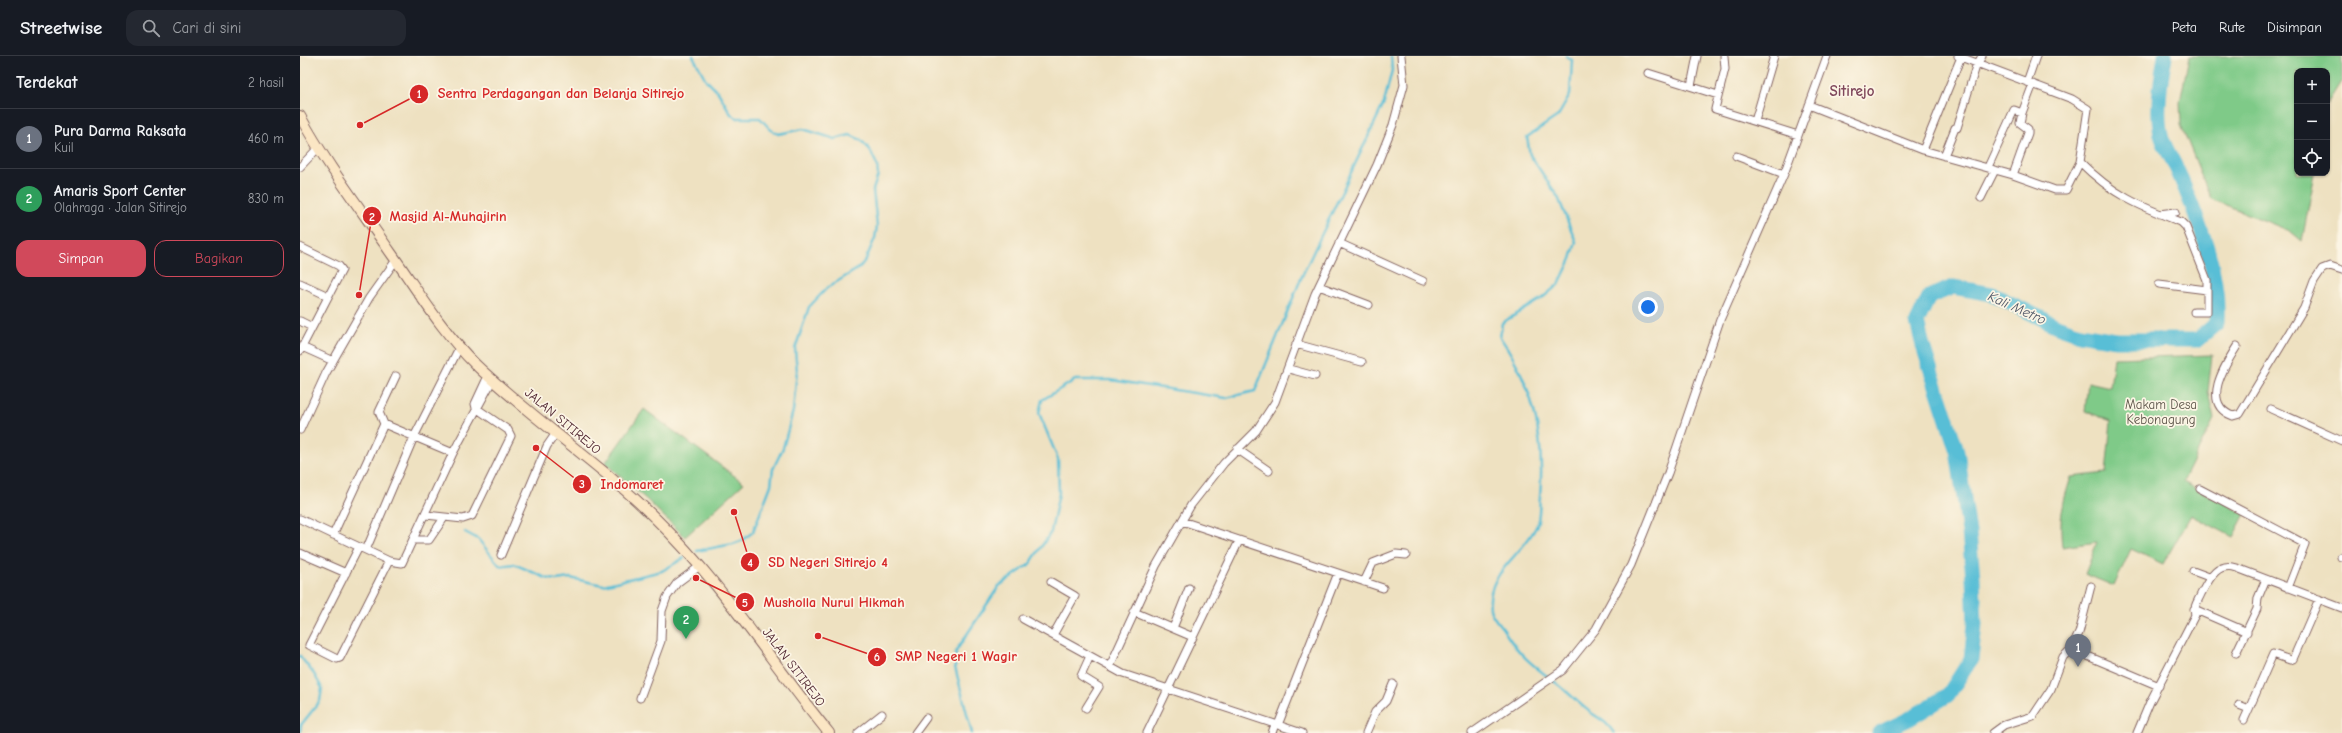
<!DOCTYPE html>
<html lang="id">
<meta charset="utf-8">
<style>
:root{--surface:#171b24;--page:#242831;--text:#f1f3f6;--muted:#9ea1a6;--line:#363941;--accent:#d1495b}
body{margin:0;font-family:"Comic Neue",sans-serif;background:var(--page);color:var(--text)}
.controls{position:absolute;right:12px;top:12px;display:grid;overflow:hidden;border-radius:8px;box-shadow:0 1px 3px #0004}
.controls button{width:36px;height:36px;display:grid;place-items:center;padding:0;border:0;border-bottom:1px solid var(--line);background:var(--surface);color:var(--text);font:20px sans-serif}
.you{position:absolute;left:1348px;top:251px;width:14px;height:14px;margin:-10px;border:3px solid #fff;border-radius:50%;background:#1a73e8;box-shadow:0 0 0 6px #1a73e833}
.badge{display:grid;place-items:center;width:26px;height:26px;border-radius:50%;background:var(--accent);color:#fff;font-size:13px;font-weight:700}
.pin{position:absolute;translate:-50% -33px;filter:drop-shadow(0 1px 2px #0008)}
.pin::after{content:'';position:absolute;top:21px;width:14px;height:12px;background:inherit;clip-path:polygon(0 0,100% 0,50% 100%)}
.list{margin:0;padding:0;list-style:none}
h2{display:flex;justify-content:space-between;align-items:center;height:52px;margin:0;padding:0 16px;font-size:17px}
h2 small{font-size:13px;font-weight:400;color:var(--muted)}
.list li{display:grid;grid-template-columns:26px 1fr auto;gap:12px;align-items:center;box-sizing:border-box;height:60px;padding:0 16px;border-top:1px solid var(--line)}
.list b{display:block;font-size:15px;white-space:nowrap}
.list p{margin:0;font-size:13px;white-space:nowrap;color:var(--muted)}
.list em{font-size:13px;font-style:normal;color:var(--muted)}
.actions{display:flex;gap:8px;padding:12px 16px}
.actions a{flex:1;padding:9px 0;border:1px solid var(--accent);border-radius:12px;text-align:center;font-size:14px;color:var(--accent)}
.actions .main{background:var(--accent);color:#fff}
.icon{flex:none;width:22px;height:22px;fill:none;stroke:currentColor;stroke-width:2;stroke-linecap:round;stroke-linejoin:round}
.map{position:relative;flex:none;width:2042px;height:677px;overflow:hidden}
header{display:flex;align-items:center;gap:24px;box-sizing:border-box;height:56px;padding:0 20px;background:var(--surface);border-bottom:1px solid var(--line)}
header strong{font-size:19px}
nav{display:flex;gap:22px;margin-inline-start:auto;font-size:14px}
.search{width:280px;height:36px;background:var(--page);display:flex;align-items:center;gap:10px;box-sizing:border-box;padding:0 14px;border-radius:12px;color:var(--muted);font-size:15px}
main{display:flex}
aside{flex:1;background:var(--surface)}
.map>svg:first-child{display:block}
.green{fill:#7fca88;stroke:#64745a}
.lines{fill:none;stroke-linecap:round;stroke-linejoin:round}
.stream{stroke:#58bed6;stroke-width:2.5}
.river{stroke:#58bed6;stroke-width:15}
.minor-casing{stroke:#836360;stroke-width:9}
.secondary-casing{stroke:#836360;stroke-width:12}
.minor{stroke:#fff;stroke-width:7}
.secondary{stroke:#fbe6c4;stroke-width:10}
.labels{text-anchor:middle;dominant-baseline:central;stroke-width:3.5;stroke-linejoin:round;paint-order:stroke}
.park-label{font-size:13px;fill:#5a5247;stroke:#fcf5e5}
.street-label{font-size:13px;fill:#4a1f2b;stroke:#fcf5e5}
.water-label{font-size:14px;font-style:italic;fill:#4f5767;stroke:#fcf5e5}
.quarter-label{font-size:15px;font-weight:bold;fill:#80485c;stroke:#fcf5e5}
.leader{fill:none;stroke:#d62828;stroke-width:1.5}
.callout-dot{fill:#d62828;stroke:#fcf5e5;stroke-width:1.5}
.mark-label{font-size:12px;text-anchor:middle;font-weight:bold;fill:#fff}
.callout-label{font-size:14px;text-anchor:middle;font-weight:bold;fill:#d62828;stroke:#fcf5e5;stroke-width:3.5;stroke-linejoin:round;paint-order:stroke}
</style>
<header>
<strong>Streetwise</strong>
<div class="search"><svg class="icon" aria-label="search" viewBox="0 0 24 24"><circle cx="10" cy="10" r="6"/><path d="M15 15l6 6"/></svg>Cari di sini</div>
<nav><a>Peta</a><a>Rute</a><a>Disimpan</a></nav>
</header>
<main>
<aside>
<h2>Terdekat<small>2 hasil</small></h2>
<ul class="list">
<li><span class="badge" style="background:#6b7280">1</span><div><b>Pura Darma Raksata</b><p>Kuil</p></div><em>460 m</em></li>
<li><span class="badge" style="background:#2e9e5b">2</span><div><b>Amaris Sport Center</b><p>Olahraga · Jalan Sitirejo</p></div><em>830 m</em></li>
</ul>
<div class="actions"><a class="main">Simpan</a><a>Bagikan</a></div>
</aside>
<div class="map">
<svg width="2042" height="677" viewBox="0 0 2042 677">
<rect width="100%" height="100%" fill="#fcf5e5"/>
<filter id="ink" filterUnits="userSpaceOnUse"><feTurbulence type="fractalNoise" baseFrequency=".025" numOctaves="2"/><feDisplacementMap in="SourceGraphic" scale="8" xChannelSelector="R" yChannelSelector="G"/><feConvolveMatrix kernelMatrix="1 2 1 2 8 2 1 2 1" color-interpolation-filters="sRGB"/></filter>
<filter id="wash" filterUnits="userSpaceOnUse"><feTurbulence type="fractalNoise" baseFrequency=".012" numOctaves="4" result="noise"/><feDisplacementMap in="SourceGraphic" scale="16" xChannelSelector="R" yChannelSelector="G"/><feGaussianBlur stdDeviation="0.9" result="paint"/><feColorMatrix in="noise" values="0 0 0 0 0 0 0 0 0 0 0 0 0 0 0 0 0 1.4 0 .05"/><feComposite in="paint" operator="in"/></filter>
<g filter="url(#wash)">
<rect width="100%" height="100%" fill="#eee1c1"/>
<!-- green -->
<path class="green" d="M1889,0h153v24l-15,24v-33h-30v102h18l-13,68 -12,-10 -79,-32 -30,-74 -1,-23z
M1912,299l-4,37 6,27 -31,63 62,32 -12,23 -42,-22 -28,49 -32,-15 -17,37 -29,-12 12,-32 -35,5c-3,-29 0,-42 9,-70l35,-4 5,-52 -26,-10 3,-29 22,5 4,-29z
M344,353l100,74 -59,54 -39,-38 -41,-36z"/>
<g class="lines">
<!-- stream -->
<path class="stream" d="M393,0l13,24 12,12 13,22 6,4h23l10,11 8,5 25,-5 32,10 15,-4 11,5 9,10 7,15 1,10 -5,15 4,36 -2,12 -9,21 -7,9 -32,20 -18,19 -14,42 2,22 -4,40 -10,37 -10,21 -2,16 -18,47 -12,9 -8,3 -36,7
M1266,0l6,4 -2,35 -12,21 -31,21 3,18 28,42 18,45 -5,17 -12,25 -18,15 -39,24 -2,14c34,48 45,102 40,160 -1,9 0,22 -4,30 -14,29 -50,45 -46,82 1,6 9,15 13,20 18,29 31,37 57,57 10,8 19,18 30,26 10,7 17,10 24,21
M165,476l13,7 22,27 14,-2 32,14 10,2 14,-2 33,7 59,-14 22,-13
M0,600l14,18 8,14 -2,13 -19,24 -1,8
M672,677l-17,-66 1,-16 43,-65 31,-22 21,-32 8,-39 -1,-34 -19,-46 3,-13 33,-20h36l115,18 29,-7 47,-115 82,-173 8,-33 -1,-14"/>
<!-- river -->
<path class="river" d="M1579,677l30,-14 39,-24 23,-36 4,-34 -2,-47 -4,-46 -12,-81 -34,-105 -6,-24 12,-25 24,-10 39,7 65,32 23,8 36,6h81l20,-17c3,-53 -18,-101 -38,-149 -5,-12 -13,-24 -17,-36 -7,-23 -1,-59 3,-82"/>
</g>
</g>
<g filter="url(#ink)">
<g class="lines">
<!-- minor casing -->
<g class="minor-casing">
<path id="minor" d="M1424,0l1,13 -10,40 83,26
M1678,7l4,-7
M1348,17l70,22
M1727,26l9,-26
M1391,30l6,-30
M1509,49l114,45 90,25 42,15h11l14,-28 8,-53 -16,-10 -114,-43
M1455,65l19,-65
M1623,94l38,-93
M1436,100l48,18
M1644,100l11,-28h2l20,-65
M1780,106c33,33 59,44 101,60l5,5 21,53v32h-13
M0,111l18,-19
M1688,111l26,-57 8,3 11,-29
M1713,119l15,-42v-4l-8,-6 2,-10
M1681,142l14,-28
M1860,158l16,-2
M1039,187l84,38
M0,191l39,19 3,4 -42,81
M0,227l28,13
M1859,228l48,6
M1019,230l50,19
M0,265l12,6
M996,288l66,18
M1937,290c-12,19 -37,58 -4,70l7,-2 64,-106 10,-27 8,-12 8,-3 12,4
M2,291l31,14
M989,313l26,7
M176,352l-1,-4 13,-28
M1971,353l71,32
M84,368l-5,-12 17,-36
M0,374l26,-57 43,-75 27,-38
M937,393l32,22
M1900,433l105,55 -17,44
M126,459l37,4 9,-3 39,-80 -3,-6 -32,-22
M0,463l89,42 13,2 51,-110 40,-74
M882,465l201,67
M33,479l51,-111 69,29
M114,484h15l15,-22
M59,491l-50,98 28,14 3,-1 49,-97
M66,494l48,-113 45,-89
M0,497l46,20
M201,499l46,-109 9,-13
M2041,501h1
M1893,515l16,6
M751,526l24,14 -22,39
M1064,526l9,-19 23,-9 10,1
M1894,553l53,23
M834,556l59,25
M723,563l100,55 179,59
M873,572l16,-40
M1771,593l8,-16 12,-47
M1936,597l21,-44 1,-11 8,-19
M810,610l46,-100 35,-61 33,-42 32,-32 19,-29 40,-108 62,-129 16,-40 11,-40 -3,-29
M340,642l21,-57 1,-30 5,-14 10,-14 23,-17
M1939,649l10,4 24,-55 17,6 3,-1 26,-60
M786,652l13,-21 -18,-11 9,-20
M1944,664l5,-11
M978,669l60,-152
M558,677l24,-19
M615,677l11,-15
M847,677l92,-192
M972,677l3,-9
M1066,677l9,-21 11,-11 7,-17
M1172,677l91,-63 33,-41 35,-64 37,-92 52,-153 64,-146 43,-118
M1693,677l11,-8 29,-9 18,-27 12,-32 8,-8 88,37
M1837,677l13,-31 45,-87c-2,-8 3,-14 6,-21 8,-15 16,-33 36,-26l105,40"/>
</g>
<!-- secondary casing -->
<g class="secondary-casing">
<path id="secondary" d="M0,60c26,48 60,92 91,137 27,38 50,77 84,111 57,55 125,99 181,155 66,64 115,143 173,214"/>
</g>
<!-- minor -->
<use href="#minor" class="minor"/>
<!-- secondary -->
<use href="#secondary" class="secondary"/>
</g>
</g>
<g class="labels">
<!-- park labels -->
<g class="park-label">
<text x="1861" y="348">Makam Desa<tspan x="1861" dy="15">Kebonagung</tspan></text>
</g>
<!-- street labels -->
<g class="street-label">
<text transform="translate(263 365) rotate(40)">JALAN SITIREJO</text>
<text transform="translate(494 611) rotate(53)">JALAN SITIREJO</text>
</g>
<!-- water labels -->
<g class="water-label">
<text transform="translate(1717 252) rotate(24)">Kali Metro</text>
</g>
<!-- quarter labels -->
<g class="quarter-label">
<text x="1552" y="35">Sitirejo</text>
</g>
</g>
<!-- callouts -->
<path class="leader" d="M60 69L119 38M59 239L72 160M236 392L282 428M434 456L450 506M396 522L445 546M518 580L577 601"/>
<g class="callout-dot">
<circle cx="60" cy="69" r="4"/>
<circle cx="59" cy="239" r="4"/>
<circle cx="236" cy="392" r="4"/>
<circle cx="434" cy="456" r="4"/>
<circle cx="396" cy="522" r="4"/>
<circle cx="518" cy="580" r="4"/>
<circle cx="119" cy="38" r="10"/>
<circle cx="72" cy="160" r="10"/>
<circle cx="282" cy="428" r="10"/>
<circle cx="450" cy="506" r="10"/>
<circle cx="445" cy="546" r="10"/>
<circle cx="577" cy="601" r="10"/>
</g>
<g class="mark-label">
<text x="119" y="42">1</text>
<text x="72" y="165">2</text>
<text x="282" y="432">3</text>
<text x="450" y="511">4</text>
<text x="445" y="551">5</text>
<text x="577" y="605">6</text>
</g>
<g class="callout-label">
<text x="261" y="42">Sentra Perdagangan dan Belanja Sitirejo</text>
<text x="148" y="165">Masjid Al-Muhajirin</text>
<text x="332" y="433">Indomaret</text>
<text x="528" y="511">SD Negeri Sitirejo 4</text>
<text x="534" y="551">Musholla Nurul Hikmah</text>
<text x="656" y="605">SMP Negeri 1 Wagir</text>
</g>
</svg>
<div class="controls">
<button>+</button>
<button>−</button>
<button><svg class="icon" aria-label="locate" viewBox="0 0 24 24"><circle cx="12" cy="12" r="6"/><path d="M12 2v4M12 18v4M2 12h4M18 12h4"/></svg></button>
</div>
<div class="you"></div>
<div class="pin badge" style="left:1778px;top:611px;background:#6b7280">1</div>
<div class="pin badge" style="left:386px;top:583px;background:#2e9e5b">2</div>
</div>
</main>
